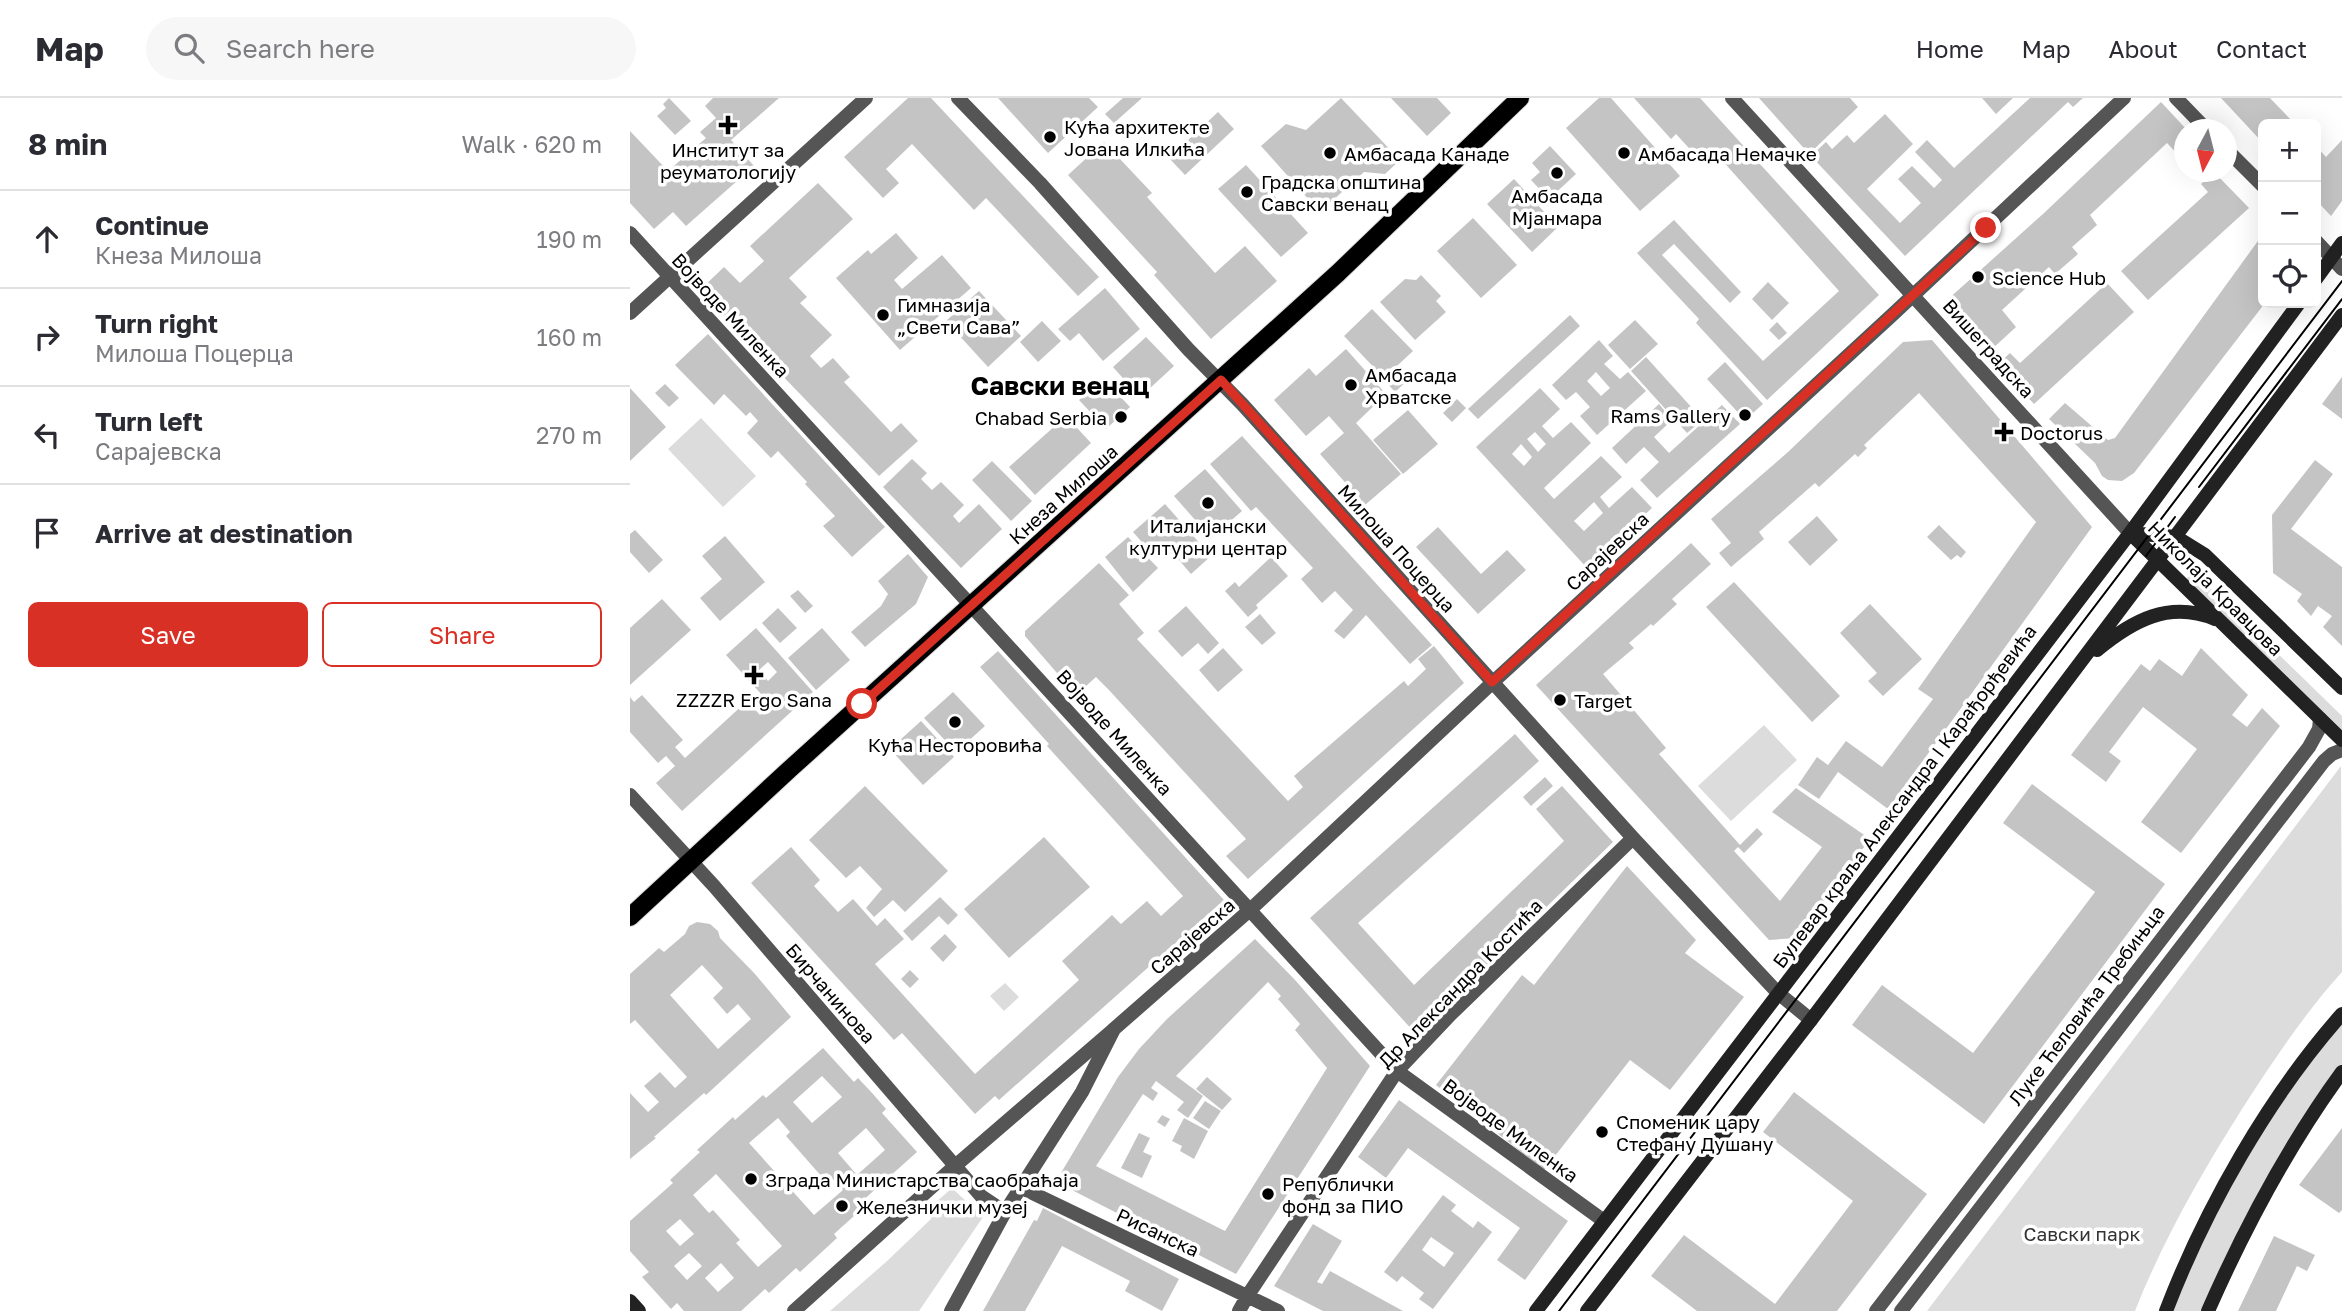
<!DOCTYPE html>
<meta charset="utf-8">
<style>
:root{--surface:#fff;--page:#f7f7f7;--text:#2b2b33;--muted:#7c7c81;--line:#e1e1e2;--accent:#d93025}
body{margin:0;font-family:"Golos Text",sans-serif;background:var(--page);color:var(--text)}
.controls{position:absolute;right:21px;top:21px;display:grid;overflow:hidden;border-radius:10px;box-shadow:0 7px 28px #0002}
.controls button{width:63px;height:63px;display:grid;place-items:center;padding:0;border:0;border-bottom:2px solid var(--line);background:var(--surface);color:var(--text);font:35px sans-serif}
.compass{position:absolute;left:1544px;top:21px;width:63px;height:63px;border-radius:50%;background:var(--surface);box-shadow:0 7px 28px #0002;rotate:187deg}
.stop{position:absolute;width:21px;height:21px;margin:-16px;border:5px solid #d93025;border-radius:50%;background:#fff}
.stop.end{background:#d93025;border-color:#fff;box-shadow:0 2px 7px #0008}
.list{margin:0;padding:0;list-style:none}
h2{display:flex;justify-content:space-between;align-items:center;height:91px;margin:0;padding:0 28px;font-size:30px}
h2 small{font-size:23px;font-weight:400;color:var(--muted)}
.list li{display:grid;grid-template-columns:46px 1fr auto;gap:21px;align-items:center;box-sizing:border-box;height:98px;padding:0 28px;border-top:2px solid var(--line)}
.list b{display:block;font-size:26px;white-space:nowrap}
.list p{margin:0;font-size:23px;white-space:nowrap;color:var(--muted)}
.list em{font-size:23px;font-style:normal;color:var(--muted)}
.actions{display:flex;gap:14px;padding:21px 28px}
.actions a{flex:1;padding:16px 0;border:2px solid var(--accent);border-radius:10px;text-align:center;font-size:24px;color:var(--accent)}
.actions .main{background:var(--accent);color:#fff}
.icon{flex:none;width:38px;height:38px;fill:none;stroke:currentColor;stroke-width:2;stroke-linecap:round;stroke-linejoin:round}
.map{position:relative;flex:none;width:1712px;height:1213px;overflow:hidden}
header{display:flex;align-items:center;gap:42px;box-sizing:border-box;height:98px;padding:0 35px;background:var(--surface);border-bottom:2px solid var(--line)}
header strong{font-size:33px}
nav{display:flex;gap:38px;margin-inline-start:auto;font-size:24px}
.search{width:490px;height:63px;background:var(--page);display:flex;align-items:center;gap:18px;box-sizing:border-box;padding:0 24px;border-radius:38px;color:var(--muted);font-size:26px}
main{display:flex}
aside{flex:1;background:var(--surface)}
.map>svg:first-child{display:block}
.green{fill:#dcdcdc}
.building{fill:#c4c4c4;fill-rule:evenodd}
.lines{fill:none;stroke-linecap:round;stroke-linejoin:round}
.primary-casing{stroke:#dbdbdb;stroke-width:20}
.minor{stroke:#555;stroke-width:14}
.tertiary{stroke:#555;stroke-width:14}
.secondary{stroke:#222;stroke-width:14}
.primary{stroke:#000;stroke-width:18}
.tram{stroke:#000;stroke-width:2}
.route{stroke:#d93025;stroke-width:9}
.poi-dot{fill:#000;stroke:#fff;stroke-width:2.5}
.labels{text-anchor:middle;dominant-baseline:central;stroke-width:7;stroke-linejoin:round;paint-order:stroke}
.poi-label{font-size:19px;fill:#000;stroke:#fff;text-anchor:start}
.street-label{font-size:19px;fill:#000;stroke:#fff}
.park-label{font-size:19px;fill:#333;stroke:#fff}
.district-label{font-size:26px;font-weight:bold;fill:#000;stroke:#fff}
</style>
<header>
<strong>Map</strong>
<div class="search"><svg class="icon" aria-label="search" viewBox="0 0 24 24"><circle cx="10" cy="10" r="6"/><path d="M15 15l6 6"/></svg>Search here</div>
<nav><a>Home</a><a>Map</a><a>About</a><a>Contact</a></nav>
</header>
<main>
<aside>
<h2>8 min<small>Walk · 620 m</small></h2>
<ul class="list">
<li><svg class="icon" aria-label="ahead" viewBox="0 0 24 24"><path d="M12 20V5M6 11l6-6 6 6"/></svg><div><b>Continue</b><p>Кнеза Милоша</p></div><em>190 m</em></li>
<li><svg class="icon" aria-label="right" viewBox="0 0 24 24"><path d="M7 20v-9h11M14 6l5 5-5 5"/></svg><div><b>Turn right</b><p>Милоша Поцерца</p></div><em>160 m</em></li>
<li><svg class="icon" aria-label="left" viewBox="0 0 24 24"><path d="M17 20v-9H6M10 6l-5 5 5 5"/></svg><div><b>Turn left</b><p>Сарајевска</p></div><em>270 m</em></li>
<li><svg class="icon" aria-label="arrive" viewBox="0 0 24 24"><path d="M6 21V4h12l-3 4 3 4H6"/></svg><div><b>Arrive at destination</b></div></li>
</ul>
<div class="actions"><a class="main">Save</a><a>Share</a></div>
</aside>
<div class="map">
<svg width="1712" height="1213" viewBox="0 0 1712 1213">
<rect width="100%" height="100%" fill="#fff"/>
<!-- green -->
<path class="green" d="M71,320l55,58 -33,31 -55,-58z
M1564,474l148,144v15l-156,-152z
M1134,627l33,35 -66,61 -33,-35z
M1711,668l1,206c-38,42 -69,89 -100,137 -41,65 -79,131 -107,202h-208z
M375,885l14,14 -15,14 -14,-15z
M1712,916v58l-21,29 -113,210h-42l100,-198z
M322,1090l31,29 -64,94h-89l56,-49 45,-43 -4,-9z"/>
<!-- building -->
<path class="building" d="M39,0l22,23 -16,14 -18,-19 9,-8 -3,-4z
M83,0h66l-48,42 23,26 -68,60 -13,-14 -19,17 -24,-26v-72l38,40 38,-33 -6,-6 16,-14 -11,-12z
M278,0h23l168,179 -21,19 -92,-98 -12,12 -62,-66 -26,25 13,14 -16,15 -39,-41z
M368,0h91l9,9 -50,46z
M493,0h19l-28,25 -9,-9z
M711,0l59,62 -15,14 -21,-2 -33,30 -21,-1 -49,-55 25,-22 20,6z
M761,0h46l14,15 -24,23z
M969,0h12l69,78 -40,35 -74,-83z
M1004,0h66l179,197 -112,105 -71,-77 3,-4 -62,-66 37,-33 67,72 -11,11 -56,-59 -12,11 101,106 76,-70 -128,-143 -12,11 -23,-25 -5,5z
M1129,0h91l8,9 -49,47z
M1352,0h31l-17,16z
M1400,0h53l-10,9 -5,-5 -163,154 -94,-100 15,-14 6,7 15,-14 7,8 31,-29 28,30 -46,45 33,34 21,-20 -23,-24 14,-13 22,22 8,-8 -27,-28 12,-12 27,28z
M1591,0h49l25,26h-32v19z
M1531,4l26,28h-3v31l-17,-18 -77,72 7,10 -25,22 6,7 -23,20 -6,-7 -47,43 14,17 -25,23 -45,-49 97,-87z
M588,14l16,17 -49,46 -16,-17z
M1712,42v61l-11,15 -15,-16v-54l10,11z
M474,44l48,51 -5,4 68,76 30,-27 32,35 -66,58 -57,-64 3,-3 -89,-97z
M920,48l26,28 -27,25 -18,-19 9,-8 -8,-9z
M616,67l62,68 -27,24 -63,-68z
M1584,74l35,36 -101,92 -27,-29 87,-79 -7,-8z
M884,81l44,48 -26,25 -45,-48z
M188,85l35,36 -64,59 18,19 -7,6 32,32 -22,21 11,12 12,-10 17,19 -6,5 47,50 10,-9 17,18 -39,35 -179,-186 24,-23 16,16 24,-22 -14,-15z
M843,120l44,47 -36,33 -44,-47z
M266,135l22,25 -24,22 8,9 40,-34 29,33 -71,62 -64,-72 32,-28 3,4z
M1633,136v69h2l-131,170 -12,8 -14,-1 -6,-4 -7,-13 -46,-44 16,-16 43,37 7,-2z
M791,177l20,21 -5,5 10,11 -31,28 -35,-38 25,-23 11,1z
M1138,184l21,21 -17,17 -20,-21z
M1477,185l27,29 -100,92 -37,-39 13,-12 10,10z
M475,190l35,41 -37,32 -24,-28 -9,8 -12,-12z
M349,193l42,45 -33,31 -42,-46z
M742,211l41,42 -29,27 -40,-42z
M940,217l10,11 -102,93 -10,-10z
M1005,222l23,24 -28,25 -22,-24z
M412,223l19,20 -23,21 -18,-20z
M1147,224l10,11 -8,7 -10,-10z
M78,236l177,193 -33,30 -29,-31 12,-10 -30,-32 2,-2 -29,-31 -7,7 -24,-25 11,-12 -8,-9 -4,4 -22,-22 -10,11 -39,-40z
M516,239l28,29 -26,24 -12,-12 -7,7 -16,-18z
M969,242l14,16 -9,8 16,15 8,-7 18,19 -49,44 -17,-19 10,-9 -14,-15 -10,8 -14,-15zM966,274l14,16 -9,8 -14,-15z
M1302,242l160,187 -204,282 -50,-37 -19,27 -21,-14 19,-28 11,8 18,-24 36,26 51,-68 -15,-10 118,-167 -117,-129 -55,52 3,3 -9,9 -3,-3 -36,33 -4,-4 -56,49 5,7 -33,28 -12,-14 12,-10 -20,-24 77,-67 115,-110z
M716,251l40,45 -30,29 45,51 -36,31 -45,-51 24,-21 -15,-17 -23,20 -32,-36 35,-32 7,8z
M1016,259l57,63 -16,13 -56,-62z
M1095,264l38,42 -18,16 -38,-41z
M769,272l9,10 -13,12 -9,-10z
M1712,279v42l-20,-15z
M473,280l27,29 -24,22 -27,-29z
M35,286l14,14 -10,9 -14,-14z
M0,290l36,39 -36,34z
M910,290l20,21 -18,17 11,12 18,-16 20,21 -47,45 10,11 47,-43 21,21 -22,20 9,11 23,-21 20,21 -65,60 -111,-121zM905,334l11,12 -8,8 -11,-13zM891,346l11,13 -8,9 -12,-12zM964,404l9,11 -19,18 -10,-10z
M827,301l9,9 -14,14 -9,-9z
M1029,306l13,16 -18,17 15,16 53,-48 18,19 -83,74 -17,-18 19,-18 -15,-15 -18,17 -14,-16z
M778,312l30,34 -35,30 -30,-34z
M436,318l25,27 -56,52 -26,-28z
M612,338l190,209 -22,19 -44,-49 -22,24 -10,-8 19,-21 -18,-19 -13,12 -21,-24 12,-11 -57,-61 -5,4 -41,-47z
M282,361l15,14 -6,6 11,11 9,-8 23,23 -11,11 6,7 20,-19 23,25 -41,39 -78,-81z
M1685,362l18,14 -42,55 51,38v79l-19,-19 9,-11 -14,-10 -7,10 -14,-15 5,-7 -29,-21 -1,-58z
M362,363l40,40 -21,20 -39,-41z
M575,371l37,42 -31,27 -37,-42z
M535,406l46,52 -20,18 -24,-28 -12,11 -22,-25z
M1187,418l21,24 -28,26 -22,-24z
M1309,427l27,27 -5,6 -4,-3 -6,5 -24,-23z
M808,429l43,47 26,-24 19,20 -48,44 -62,-67z
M5,432l28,30 -14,13 -19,-21v-18z
M95,438l40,46 -45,39 -20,-23 22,-19 -20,-23z
M498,439l30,31 -25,24 -28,-35z
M1061,445l20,21 -39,35 5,5 -24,22 -2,-2 -22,19 5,5 -31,26 63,74 -7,6 81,91 17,-17 6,6 -19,19 -6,-6 -4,4 46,50 42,-54 -50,-35 24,-24 74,51 -73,99 -28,2 -233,-255z
M278,456l20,23 -12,27 -51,43 -14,-15 30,-26 7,-12 -10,-13z
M641,459l17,19 -32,29 2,3 -10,9 -23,-26 10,-9 4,5z
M469,465l30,32 -10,9 25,29 -7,6 151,162 15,-14 -9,-11 110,-95 4,5 18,-17 -8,-10 16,-13 30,37 -216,196 -22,-23 20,-17 -138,-150 -12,-12 -20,18 -51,-59v-5z
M1104,484l106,114 -28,26 -106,-115z
M168,492l15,16 -8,7 -15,-17z
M32,501l29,31 -61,55v-57z
M1240,506l52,55 -39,37 -15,-15 9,-8 -37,-40z
M556,508l33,37 -11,11 -10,-11 -16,14 -24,-26z
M148,510l19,20 -17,15 -18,-20z
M630,516l16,19 -14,12 -17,-18z
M126,530l57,64 -131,119 -26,-28 19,-17 -9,-10 -8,7 -28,-31v-35l4,5 8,-7 41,45 -8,7 10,11 62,-57 13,14 11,-10 -45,-50zM138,564l9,10 -9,9 -9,-11z
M192,530l28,32 -34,30 -28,-32z
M593,550l20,22 -25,22 -19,-22z
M1571,550l47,47 -16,20 15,12 15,-19 18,18 -99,127 -40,-31 56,-73 -54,-42 -34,45 12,9 -15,21 -35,-27 70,-91 9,7 9,-12 23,17z
M368,553l226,249 -225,200 -4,-4 -20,18 -73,-81 -8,7 -143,-157 40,-36 29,33 -6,6 24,26 15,-13 24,27 8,-8 19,21 -29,25 100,110 104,-94 -17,-19 50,-46 9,9 26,-23 14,15 22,-20 -136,-150 2,-2 -69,-77z
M323,594l32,34 -29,26 -32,-34z
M291,623l33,36 -31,28 -33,-36z
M885,636l24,27 -181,162 56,62 150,-144 -28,-32 26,-23 51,56 -197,192 -106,-116z
M915,679l8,9 -22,20 -8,-9z
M1402,686l133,100 -181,240 -132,-99 30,-40 91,68 122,-161 -92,-69z
M235,688l83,85 -43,41 -12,-12 -19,17 -8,-9 16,-19 -22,-23 -14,12 -37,-38z
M414,739l46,50 -81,71 -45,-49z
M997,768l69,74 -11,13 59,44 -74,93 -40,-30 -86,110 -108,-85 86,-110 12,10z
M310,799l18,18 -10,10 -9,-9 -27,25 -9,-10z
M67,824l13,2 8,7 2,7 35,36 36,43 -85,78 -2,-2 -50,44 2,1 -26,21v-66l18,19 11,-10 -15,-16 16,-14 15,16 12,-11 -52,-57 -5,4v-50l29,-26 5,4 21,-18 4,-8zM72,867l21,23 -10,10 14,16 11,-10 13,15 -33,30 -48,-54z
M315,836l12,13 -14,15 -13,-14z
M625,841l41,42 74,85 -134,208 -168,-86 -7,-15 57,-96 21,-28 28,-30zM638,884l13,14 -3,3 22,25 -5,6 32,38 -102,163 -129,-65 47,-72 10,7 5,-8 -7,-5 5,-7 28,21 -7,8 11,8 15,-22 -27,-20z
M280,872l9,9 -9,9 -9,-9z
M193,950l31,34 4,-4 15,16 13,15 -4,4 35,39 -57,51 4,4 -30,27 3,4 -37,34 -4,-4 -27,25 -4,-4 -24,22h-57l-7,-8 -6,6 -29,-32 7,-5 -19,-21v-30l43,-38 -3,-3 30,-28 -3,-2 36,-33 2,3 28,-25 3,3zM192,978l20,21 -30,26 -19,-21zM148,1020l12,14 -4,4 36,41 5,-4 16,17 -29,25 -65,-72zM236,1030l19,22 -28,25 -19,-22zM86,1076l66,72 -24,21 -22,-24 4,-3 -27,-30 -4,3 -16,-18zM50,1121l14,15 -14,12 -14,-15zM59,1155l13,13 -15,14 -13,-14zM91,1165l13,15 -16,14 -13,-14z
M577,979l25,22 -10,11 -26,-21z
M1164,994l133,102 -90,117h-140l-46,-35 33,-41 91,69 78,-103 -90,-69z
M769,1002l169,121 -43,59 -28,-20 23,-32 -112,-80 -22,30 -28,-21z
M575,1003l16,10 -12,18 -16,-11z
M532,1017l8,4 -5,8 -8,-5z
M554,1020l24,13 -14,28 -14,-8 2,-5 -10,-5z
M1712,1030v82l-3,3 -40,-28z
M509,1035l11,5 -7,14 9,4 -10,22 -21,-10z
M813,1097l13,10 -5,6 22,17 5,-7 14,11 -59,77 -14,-10 5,-6 -22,-17 -5,6 -13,-10zM801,1139l23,16 -10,14 -22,-17z
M413,1110l136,71 -17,32 -37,-20 5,-10 -68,-35 -37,65h-42l51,-91 3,1z
M683,1126l29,17 -25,41 5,2 8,-13 73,40h-80l-49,-25z
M1644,1138l41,19 -8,16 -10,-5 -21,45h-38z"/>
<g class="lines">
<!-- primary casing -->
<g class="primary-casing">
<path id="primary" d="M0,819l161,-149 547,-495 182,-175"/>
</g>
<!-- minor -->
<path class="minor" d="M328,0l82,85 148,166 55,56 390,433 145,155 33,27
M1102,0l398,435
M1546,0l31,32
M1596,51l37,37
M0,135l767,838 207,150
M1686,143l26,28
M0,215l236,-215
M0,697l84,91 267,310 24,16
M392,1090l256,123
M164,1213l161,-145 158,-136
M609,1213l9,-16 149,-224 54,-57 182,-176
M1246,1213l433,-564 10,-18 1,-10
M1271,1213l423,-550 8,-7 10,-4"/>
<!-- tertiary -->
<path class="tertiary" d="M321,1213l54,-99 77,-120 32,-63 137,-120 241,-226 399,-367 233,-218"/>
<!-- secondary -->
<path class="secondary" d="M1686,181l26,-36
M1500,435l212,207
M1500,435l46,4 29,18 137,133
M1467,552c35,-29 72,-50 118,-31
M0,1203l9,10
M906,1213l594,-778 169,-230
M957,1213l224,-291 531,-705
M1536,1213c39,-102 103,-215 176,-297
M1578,1213c37,-84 80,-165 134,-239"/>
<!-- primary -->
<use href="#primary" class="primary"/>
<!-- tram -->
<path class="tram" d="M1569,389l143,-188
M1516,458l29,-39
M929,1213l783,-1030"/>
</g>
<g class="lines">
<!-- route -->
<path class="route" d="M232,606l359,-324 271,302 494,-454"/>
</g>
<!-- markers -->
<g class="poi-dot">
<path d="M94.5 16.5h7v7h7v7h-7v7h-7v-7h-7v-7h7z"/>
<circle cx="420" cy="39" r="7"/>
<circle cx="700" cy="55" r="7"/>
<circle cx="994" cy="55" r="7"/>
<circle cx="927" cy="75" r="7"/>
<circle cx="617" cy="94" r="7"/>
<circle cx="1348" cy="179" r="7"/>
<circle cx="253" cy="217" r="7"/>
<circle cx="721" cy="287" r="7"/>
<circle cx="1115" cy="317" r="7"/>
<circle cx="491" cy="319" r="7"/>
<path d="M1370.5 323.5h7v7h7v7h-7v7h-7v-7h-7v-7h7z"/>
<circle cx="578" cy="405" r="7"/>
<path d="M120.5 566.5h7v7h7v7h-7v7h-7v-7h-7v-7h7z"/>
<circle cx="930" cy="602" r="7"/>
<circle cx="325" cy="624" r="7"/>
<circle cx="972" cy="1034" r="7"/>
<circle cx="121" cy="1081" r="7"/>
<circle cx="638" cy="1096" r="7"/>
<circle cx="212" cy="1108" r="7"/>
</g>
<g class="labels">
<!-- poi labels -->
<g class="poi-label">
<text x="434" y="28">Кућа архитекте<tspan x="434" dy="22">Јована Илкића</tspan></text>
<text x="98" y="51" text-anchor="middle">Институт за<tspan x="98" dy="22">реуматологију</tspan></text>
<text x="714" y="55">Амбасада Канаде</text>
<text x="1008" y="55">Амбасада Немачке</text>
<text x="631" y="83">Градска општина<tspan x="631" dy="22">Савски венац</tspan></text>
<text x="927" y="97" text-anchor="middle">Амбасада<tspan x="927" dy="22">Мјанмара</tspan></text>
<text x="1362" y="179">Science Hub</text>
<text x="267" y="206">Гимназија<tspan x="267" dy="22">„Свети Сава”</tspan></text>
<text x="735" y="276">Амбасада<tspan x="735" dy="22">Хрватске</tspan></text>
<text x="1101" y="317" text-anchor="end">Rams Gallery</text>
<text x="477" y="319" text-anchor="end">Chabad Serbia</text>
<text x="1390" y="334">Doctorus</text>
<text x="578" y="427" text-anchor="middle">Италијански<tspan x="578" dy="22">културни центар</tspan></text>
<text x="124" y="601" text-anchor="middle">ZZZZR Ergo Sana</text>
<text x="944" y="602">Target</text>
<text x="325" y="646" text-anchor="middle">Кућа Несторовића</text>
<text x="986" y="1023">Споменик цару<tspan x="986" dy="22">Стефану Душану</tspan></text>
<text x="135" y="1081">Зграда Министарства саобраћаја</text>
<text x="652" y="1085">Републички<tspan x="652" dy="22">фонд за ПИО</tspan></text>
<text x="226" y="1108">Железнички музеј</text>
</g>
<!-- street labels -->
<g class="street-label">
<text transform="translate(101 217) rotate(47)">Војводе Миленка</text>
<text transform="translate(1359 250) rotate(48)">Вишеградска</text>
<text transform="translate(433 396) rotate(-42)">Кнеза Милоша</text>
<text transform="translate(767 450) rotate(48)">Милоша Поцерца</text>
<text transform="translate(977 453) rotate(-43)">Сарајевска</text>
<text transform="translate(1586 490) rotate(45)">Николаја Кравцова</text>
<text transform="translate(485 634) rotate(48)">Војводе Миленка</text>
<text transform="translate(1274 698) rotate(-53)">Булевар краља Александра I Карађорђевића</text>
<text transform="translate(562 838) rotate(-41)">Сарајевска</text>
<text transform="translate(830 885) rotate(-46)">Др Александра Костића</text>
<text transform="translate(201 895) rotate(49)">Бирчанинова</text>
<text transform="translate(1456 907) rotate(-53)">Луке Ћеловића Требињца</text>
<text transform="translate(881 1032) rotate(36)">Војводе Миленка</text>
<text transform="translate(528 1134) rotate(25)">Рисанска</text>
</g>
<!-- park labels -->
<g class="park-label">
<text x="1452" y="1135">Савски парк</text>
</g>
<!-- district labels -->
<g class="district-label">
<text x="430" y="287">Савски венац</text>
</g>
</g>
</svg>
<div class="controls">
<button>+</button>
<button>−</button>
<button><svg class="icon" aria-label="locate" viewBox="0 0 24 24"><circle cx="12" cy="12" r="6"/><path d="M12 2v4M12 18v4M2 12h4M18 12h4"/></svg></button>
</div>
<svg class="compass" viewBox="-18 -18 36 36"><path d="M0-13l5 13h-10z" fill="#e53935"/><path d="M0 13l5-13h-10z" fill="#7c7c81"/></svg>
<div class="stop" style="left:232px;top:606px"></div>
<div class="stop end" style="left:1356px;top:130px"></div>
</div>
</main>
